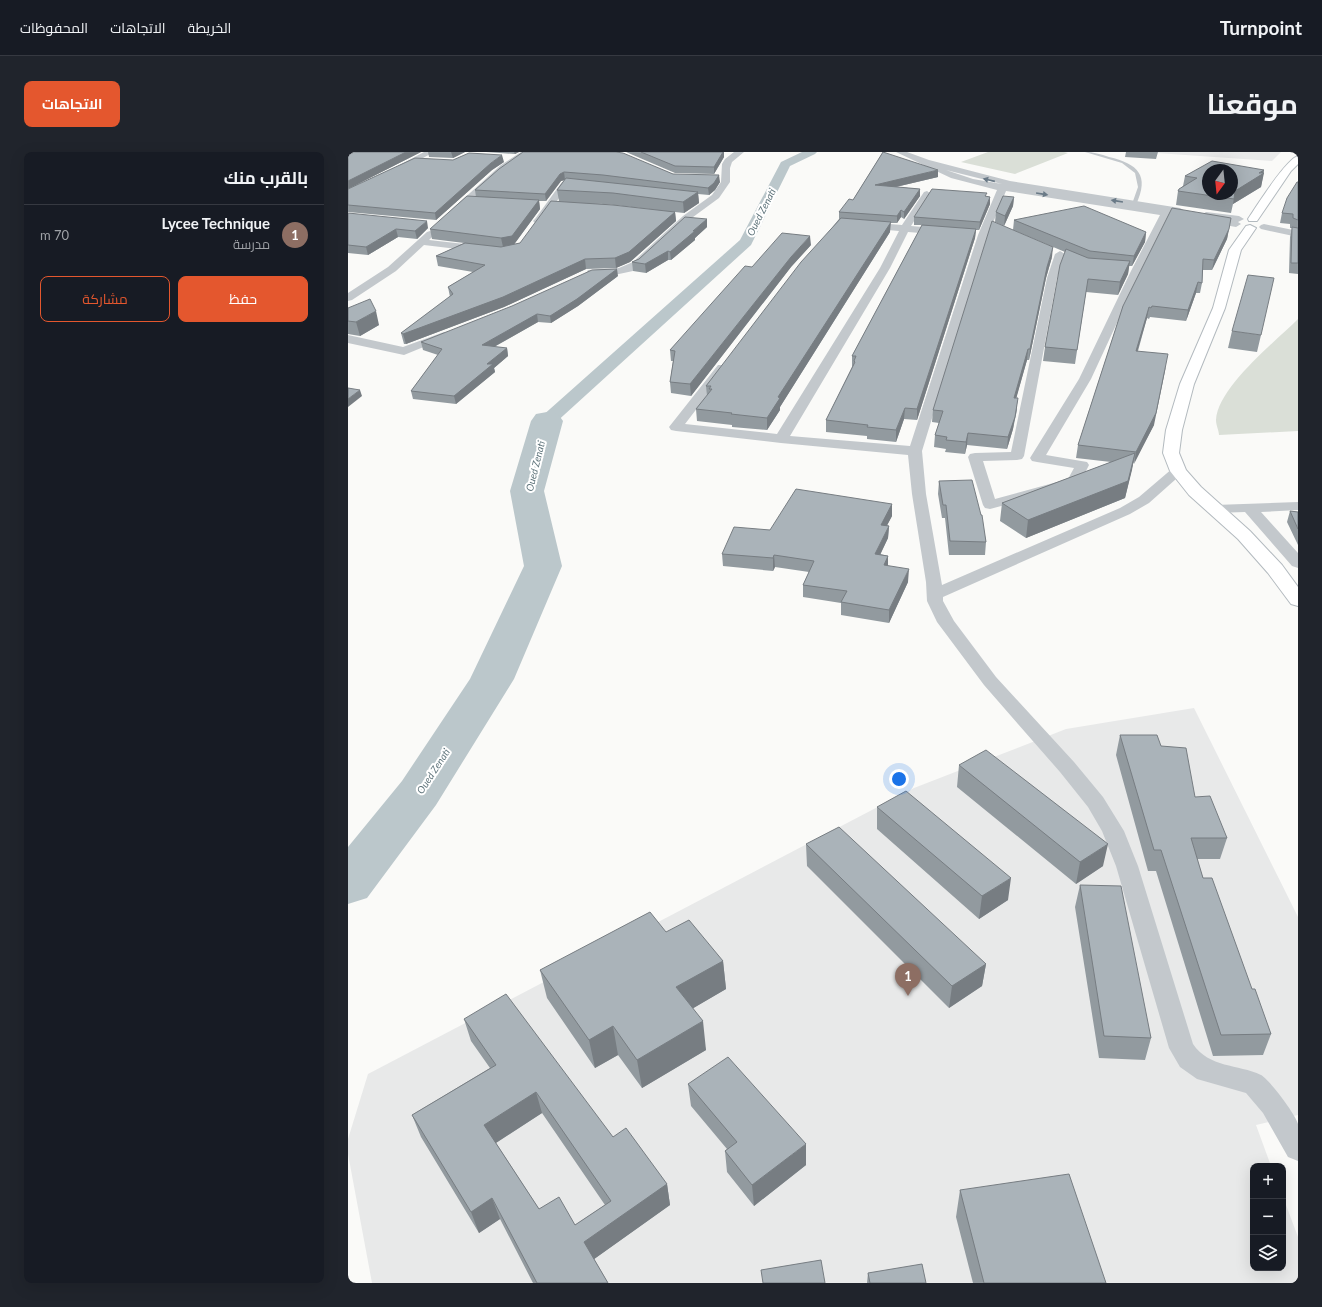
<!DOCTYPE html>
<html lang="ar">
<meta charset="utf-8">
<style>
:root{--surface:#171b24;--page:#20242c;--text:#f1f3f6;--muted:#9ea1a6;--line:#363941;--accent:#e4572e}
body{margin:0;font-family:Lato,Cairo,sans-serif;background:var(--page);color:var(--text);direction:rtl}
.controls{position:absolute;right:12px;bottom:12px;display:grid;overflow:hidden;border-radius:8px;box-shadow:0 4px 16px #0002}
.controls button{width:36px;height:36px;display:grid;place-items:center;padding:0;border:0;border-bottom:1px solid var(--line);background:var(--surface);color:var(--text);font:20px sans-serif}
.compass{position:absolute;left:854px;top:12px;width:36px;height:36px;border-radius:50%;background:var(--surface);box-shadow:0 4px 16px #0002;rotate:195deg}
.you{position:absolute;left:551px;top:627px;width:14px;height:14px;margin:-10px;border:3px solid #fff;border-radius:50%;background:#1a73e8;box-shadow:0 0 0 6px #1a73e833}
.badge{display:grid;place-items:center;width:26px;height:26px;border-radius:50%;background:var(--accent);color:#fff;font-size:13px;font-weight:700}
.pin{position:absolute;translate:-50% -33px;filter:drop-shadow(0 1px 2px #0008)}
.pin::after{content:'';position:absolute;top:21px;width:14px;height:12px;background:inherit;clip-path:polygon(0 0,100% 0,50% 100%)}
.list{margin:0;padding:0;list-style:none}
h2{display:flex;justify-content:space-between;align-items:center;height:52px;margin:0;padding:0 16px;font-size:17px}
h2 small{font-size:13px;font-weight:400;color:var(--muted)}
.list li{display:grid;grid-template-columns:26px 1fr auto;gap:12px;align-items:center;box-sizing:border-box;height:60px;padding:0 16px;border-top:1px solid var(--line)}
.list b{display:block;font-size:15px;white-space:nowrap}
.list p{margin:0;font-size:13px;white-space:nowrap;color:var(--muted)}
.list em{font-size:13px;font-style:normal;color:var(--muted)}
.actions{display:flex;gap:8px;padding:12px 16px}
.actions a{flex:1;padding:9px 0;border:1px solid var(--accent);border-radius:8px;text-align:center;font-size:14px;color:var(--accent)}
.actions .main{background:var(--accent);color:#fff}
.icon{flex:none;width:22px;height:22px;fill:none;stroke:currentColor;stroke-width:2;stroke-linecap:round;stroke-linejoin:round}
.map{position:relative;flex:none;width:950px;height:1131px;overflow:hidden;direction:ltr;border-radius:8px}
header{display:flex;align-items:center;gap:24px;box-sizing:border-box;height:56px;padding:0 20px;background:var(--surface);border-bottom:1px solid var(--line)}
header strong{font-size:19px}
nav{display:flex;gap:22px;margin-inline-start:auto;font-size:14px}
.intro{display:flex;align-items:center;justify-content:space-between;box-sizing:border-box;height:96px;padding:0 24px}
h1{margin:0;font-size:28px}
.button{padding:10px 18px;border-radius:8px;background:var(--accent);color:#fff;font-size:14px;font-weight:700}
main{display:flex;gap:24px;padding:0 24px}
aside{flex:1;background:var(--surface);border-radius:8px;box-shadow:0 4px 16px #0002}
.map>svg:first-child{display:block}
.built{fill:#e8e9e9}
.green{fill:#dadfd7}
.lines{fill:none;stroke-linecap:round;stroke-linejoin:round}
.canal{fill:#bbc7cb;fill-rule:evenodd}
.river{fill:#bbc7cb;fill-rule:evenodd}
.secondary-casing{stroke:#b3babf;stroke-width:2}
.lane{fill:#c3c8cc;fill-rule:evenodd}
.street{fill:#c3c8cc;fill-rule:evenodd}
.secondary{fill:#fff;fill-rule:evenodd}
.wall{fill:#929a9f;fill-rule:evenodd}
.shaded-wall{fill:#777d82}
.building{fill:#aab3b9;stroke:#777d82;fill-rule:evenodd}
.oneway{fill:#6a7a87}
.labels{text-anchor:middle;dominant-baseline:central;stroke-width:4;stroke-linejoin:round;paint-order:stroke}
.far-water-label{font-size:10px;font-style:italic;fill:#60757c;stroke:#fff}
</style>
<header>
<strong>Turnpoint</strong>
<nav><a>الخريطة</a><a>الاتجاهات</a><a>المحفوظات</a></nav>
</header>
<div class="intro"><h1>موقعنا</h1><a class="button">الاتجاهات</a></div>
<main>
<div class="map">
<svg width="950" height="1131" viewBox="0 0 950 1131">
<rect width="100%" height="100%" fill="#fafaf8"/>
<!-- built -->
<path class="built" d="M794,0h139l-9,9z
M846,556l104,209v198l-42,10 15,41h-18v102h30v-71l15,40v46h-926l-24,-129v-15l20,-65 546,-286 152,-59z"/>
<!-- green -->
<path class="green" d="M640,0h76l4,1 -53,21 -54,-12z
M950,167v112l-79,4c0,-4 -3,-10 -3,-15 2,-33 59,-78 82,-101z"/>
<g class="lines">
<!-- canal -->
<path class="canal" d="M454,0h15l-2,2 -25,12 -39,79 -198,180 -6,1 -6,-1 -3,-4 3,-4 199,-177 41,-78z"/>
<!-- river -->
<path class="river" d="M199,260l11,2 5,7 -19,70 18,75 -48,113 -78,126 -69,93 -19,6v-57l54,-66 68,-102 54,-113 -14,-75 21,-70 5,-7z"/>
<!-- secondary casing -->
<g class="secondary-casing">
<path id="secondary" d="M950,4v8l-7,7 -34,50h-8l-1,-2c8,-12 38,-60 50,-63z
M902,73l6,3 -15,22 -16,58 -31,76 -12,46 -3,23 7,17 15,17 49,44 32,34 16,22v19l-7,-2 -23,-31 -30,-34 -49,-44 -19,-24 -7,-18 3,-23 14,-46 33,-76 16,-58 17,-24z"/>
</g>
<!-- lane -->
<path class="lane" d="M737,0c8,0 16,2 24,5 29,7 41,18 27,48l-4,-1 6,-17 -3,-14 -13,-10z"/>
<!-- street -->
<path class="street" d="M76,0h10l-35,19h-6l-1,-2z
M173,0h10l-24,17 -51,46h-6l-2,-2 2,-2 51,-46z
M386,0h10l-12,10 -2,6v14l-11,16 -30,22 -49,47 -7,4 -14,3 -16,2 -15,-2 -1,-2 1,-2 31,-2 14,-6 50,-46 29,-21 9,-13 1,-18 3,-5z
M548,0h11l22,8 81,21 170,27 5,3 -3,2 1,2 -2,2 -12,-1 -28,55 -50,108 -45,76 41,7 2,3 -10,20 -89,24 -5,-1 -2,-3 -15,-48 2,-3 5,-1 36,-1 36,-174 8,-24 5,-3 5,3 -8,24 -33,178 -2,3 -5,1 -34,1 12,38 73,-20 6,-11 -37,-6 -5,-1 -2,-3 49,-79 52,-108 29,-56 -154,-24 -18,44 -66,216 4,43 16,91 178,-77 19,-11 34,-29 5,-1 5,1 2,3 -36,32 -19,11 -187,83v4l11,20 42,56 78,85 29,35 21,34 14,35 55,178c16,24 45,20 68,31 8,4 35,40 37,49 0,9 0,26 0,37l-10,-4 -25,-44 -17,-20 -49,-14 -17,-12 -11,-19 -53,-182 -14,-35 -14,-24 -28,-35 -76,-87 -47,-63 -10,-21 -1,-19 -14,-88 -4,-39 -127,-12 -105,-12 -5,-1 -2,-3 49,-62h8l2,3 -43,56 92,10 103,-166 19,-37 -34,-3 -5,-3 5,-3 37,3 22,-33 3,-1 4,3 -20,32 35,3 5,3 -5,3 -38,-3 -18,36 -100,168 120,10 68,-211 19,-45 -46,-12zM598,18l56,14 -29,-5z
M217,29l14,1 4,3 -4,3 -12,-1 -26,36h-6l-2,-2 2,-2 27,-37z
M858,60l33,4 5,3 -6,3 3,2 -5,3 -35,-6 -2,-2 3,-2 -1,-2z
M916,72l34,7v6l-37,-8 -2,-2 2,-2z
M82,79l5,3 -6,6 53,6 5,3 -5,3 -58,-7 -28,26 -44,29 -4,1v-8l40,-26 39,-35z
M96,180l4,1 2,2 -2,2 -44,18 -56,-12v-8l55,12z
M950,350v8l-37,2 37,41v15l-6,-2 -47,-54 -30,1 -5,-1 -2,-3 2,-3 5,-1z"/>
<!-- secondary -->
<use href="#secondary" class="secondary"/>
</g>
<!-- wall -->
<path class="wall" d="M6,0h67l-73,37 156,-27 -12,8 -56,50 -88,-8v-57z
M80,0h37l-12,6 -24,-1z
M138,0h33l-4,2z
M175,0h201v5l-10,17 -39,-1 -49,-21h-8l55,22 47,8 -5,8 -6,5 -11,-1 1,9 -15,10 -9,-1 1,9 -46,41 -14,6 -30,1 -82,38 -98,37h-2l-3,-11 49,-36 -2,-10 25,-15 -35,-6 -2,-10 28,-13 -32,-4 -2,-10 46,-32 -1,-7zM217,28l-8,10 2,11 -39,42 -6,1 26,-35 -1,-8h7l15,-20zM244,51l22,2 44,5z
M535,0l55,25 -42,10 24,2v7l-16,23 -3,-2 -4,6h-7v9l-110,175v3l-13,20 -35,-3v-2l-35,-4 -1,-12 11,-13 -1,-10 133,-167v-7l14,-12z
M778,0h32l-2,7 -31,-2z
M916,18l-3,17 -28,17 -2,9 -55,-8 2,-14 5,-5 2,-10z
M950,30v92l-9,-1 1,-36 2,-9h-2v-4l-10,-1 2,-10z
M638,44l4,1v7l-11,26h-3l-1,8 -58,182 -13,-1 -8,23 -29,-3v-3l-41,-4v-12l26,-53v-11l70,-131h-8v-8z
M666,45l-1,9 -9,20 -9,-4 1,-10z
M0,61l80,15 -11,11 -19,-2 -30,18 -20,-2z
M359,67v8l-12,11v2l-24,20h-3l-22,13 -13,-2 -1,-9 7,-3z
M666,68l132,12 -1,10 -13,24h-3l-1,8 -10,21 -32,-3 -11,72 -32,-3 2,-14 20,-95 -52,-22z
M881,77l-2,10 -15,31h-9l-1,13 -2,10h-4l-10,28 -36,-4 -1,2 -2,-1 -9,33 16,74 -21,39 -8,34 -99,40 -26,-17 2,-18 109,-41 -35,-4 2,-13 45,-139z
M463,93l-20,22 -100,129 -20,-3 -1,-11 3,-21h-2l-1,-11 82,-83z
M704,105l-6,21 -17,82h-2l-11,38 1,12 -4,19 -6,20 -40,-4 -2,9 -20,-2 1,-3 -12,-2 1,-12 4,-12 -7,-1 1,-12z
M270,124l-40,30 -27,17 -13,-1 -44,25 13,1 1,8 -14,12 1,4 -39,32 -43,-5 -2,-8 27,-36 -15,-5 -2,-8z
M0,156l31,17 -19,11 -12,-2z
M884,179l29,4 -4,17 -29,-4z
M591,329l42,34 5,27 -1,13h-36l-4,-37h-3l-4,-24z
M544,352v12l-5,9 2,1 -1,12 -8,16 8,2v10l20,16 -19,41 -48,-8v-12l-38,-6v-12l6,-13 -34,-5 -2,4 -50,-5 -1,-12 48,-24z
M942,359l8,1v33l-11,-23z
M772,583l41,11 34,51 32,41 -7,21h-23l6,19 68,156 -8,21 -50,1 -57,-185h-8l-32,-116z
M611,613l144,101 -27,18 -119,-97z
M529,655l131,93 -29,19 -102,-90z
M458,692l180,120 -4,22 -33,22 -142,-142z
M732,733l71,153 -6,22 -46,-2 -24,-151z
M318,780l57,29 3,28 -33,19 13,42 -64,38 -24,-33 -23,13 -48,-70 -7,-28z
M116,867l149,118 54,47 3,21 -76,54 14,24h-75l-33,-64 -21,14 -58,-96 -9,-22 78,-47 -19,-27zM194,961l63,92 -30,20 -36,-16 -43,-66z
M340,932l118,81 -52,41 -27,-34 -2,-21 2,-2 -36,-43z
M612,1038l146,93h-133l-17,-66z
M520,1121l58,10h-59z"/>
<!-- shaded-wall -->
<path class="shaded-wall" d="M0,0h5l-5,2z
M58,0h15l-73,37v-8z
M103,0h14l-12,6z
M166,0h5l-4,2z
M375,0h1v5l-10,17v-7z
M154,3l2,7 -12,8 -56,50 -1,-7 56,-50z
M590,18v7l-64,15 1,-7z
M916,18l-1,4 1,-1 -3,14 -28,17 2,-13z
M216,20l1,8 -4,1 -15,20 -1,-7 15,-20z
M371,23l1,7 -5,8 -6,5 -1,-7z
M572,37v7l-16,23v-7z
M350,40l1,11 -15,10 -1,-11z
M642,45v7l-11,26 1,-8z
M666,45l-1,9 -9,20 1,-10z
M191,48l1,9 -27,37 -10,1 -2,-9z
M553,58v7l-4,6v-7z
M327,60l1,9 -46,41 -14,6 -1,-10z
M359,67v8l-12,11v2l-24,20 -1,-8z
M79,69l1,7 -11,11 -2,-8z
M543,70l-1,10 -110,175v3l-13,20v-12l11,-21z
M48,77l2,8 -30,18 -2,-8z
M628,77l-1,9 -58,182v-11z
M881,77l-2,10 -15,31 2,-10z
M798,80l-1,10 -13,24 2,-10z
M462,84l1,9 -20,22 -100,129 -1,-12 101,-127z
M705,95l-1,10 -6,21 -17,82 1,-11 17,-82z
M320,99v9l-22,13 -1,-9z
M237,107l1,10 -82,38 -98,37 -3,-10z
M782,109l-2,13 -10,21 2,-13z
M269,117l1,7 -40,30 -27,17 -1,-7z
M850,130l-2,11 -10,28 2,-11z
M801,155l-2,11 -13,44 2,-11z
M28,159l3,14 -19,11 -4,-14z
M189,162l1,8 -55,31 -1,-8z
M159,196l1,8 -14,12 1,4 -39,32 -2,-8 33,-32z
M680,197l-1,11 -14,50 1,-12z
M818,214l-12,59 -20,39 2,-12z
M12,238l2,6 -14,11v-8z
M670,246l-5,31 -6,20 1,-12z
M557,256l-1,11 -8,23v-12z
M620,281l-1,12 -2,9 1,-12z
M787,301l-3,17 -7,28 -99,40 2,-18z
M544,352v12l-11,21v-12z
M541,374l-1,12 -13,28v-12z
M426,403l1,12 -2,4v-13z
M540,404v12l-4,-3z
M561,417l-1,13 -19,41v-13z
M760,692l-5,22 -27,18 4,-22z
M663,726l-3,22 -29,19 3,-23z
M375,809l3,28 -46,27 -4,-29z
M638,812l-4,22 -33,22 3,-22z
M355,869l3,29 -64,38 -5,-28z
M265,874l5,29 -23,13 -6,-28z
M188,940l6,21 -51,33 -7,-21z
M458,992v21l-52,41 -2,-21z
M319,1032l3,21 -80,57 -6,-20z
M144,1046l8,21 -21,14 -8,-21z"/>
<!-- building -->
<path class="building" d="M6,0h52l-58,29v-26z
M175,0h93l7,1 50,21 46,1 -5,8 -6,5 -105,-13 -39,-3 -4,2 -15,20 -70,-4 24,-21z
M293,0h82l-9,15 -39,-1z
M535,0l55,18 -63,15 45,4 -16,23 -3,-2 -4,6 -58,-4 10,-13 4,1z
M121,1l33,2 -11,8 -56,50 -87,-8v-16l67,-31 38,2z
M864,9l52,9 -5,3h5l-29,18 -1,8 -56,-8 1,-2 18,-11 -12,-2zM860,18h24v24h-24z
M218,26l132,14 -15,10 -70,-9 -56,-3z
M949,30h1v38l-5,-2v-4l-11,-1 5,-15z
M584,37l55,4 -2,3 5,1 -10,25 -66,-5z
M119,44l72,4 -27,36 -11,2 -71,-9z
M655,44l11,1 -9,19 -9,-4z
M203,49l62,4 62,7 -46,40 -14,6 -30,1 -82,38 -100,37 -2,-1 52,-39 -5,-7 37,-22 -49,-9 29,-13 36,4 19,-4z
M736,54l62,26 -12,24 -44,-5 -76,-31z
M824,56l59,10 -2,11 -15,31 -11,-1 -1,24 -4,-1 -10,28 -36,-4 -1,2 -2,-1 -13,44 32,3 -12,59 -20,39 -58,-7 45,-139z
M0,61l79,8 -12,10 -19,-2 -30,18 -18,-2z
M337,65l22,2 -14,12h2l-25,21 -2,-1 -23,13 -13,-2 7,-3z
M493,66l50,4 -113,175 2,1 -13,20 -36,-4 1,-1 -36,-4 16,-20h-3l2,-3h-5l95,-124z
M644,69l61,26 -6,20 -17,82h-2l-14,49h4l-3,19 -7,20 -40,-4 -2,9 -20,-2 1,-3 -12,-2 8,-24 -10,-1z
M574,73l54,4 -59,180 -12,-1 -9,22 -29,-3 1,-2 -42,-5 29,-58 -1,-1 2,-5h-4z
M944,75l6,1v35h-7z
M434,81l28,3 -19,21 -101,127 -20,-2 5,-31 -5,-1 75,-84 7,1z
M718,97l22,9 42,3 -10,21 -32,-3 -11,71 -32,-3 15,-82z
M269,117l-40,30 -27,17 -13,-2 -55,31 25,3 -20,16h6l-39,32 -43,-5 31,-42 -21,-7 91,-36 80,-36z
M900,123l26,3 -13,57 -29,-4z
M22,147l6,12 -20,11 -8,-1v-13z
M0,236l12,2 -12,9z
M787,301l-7,28 -100,39 -26,-17z
M624,328l9,35h1l4,27 -36,-1 -4,-36h-3l-4,-24z
M448,337l96,15 -11,21 8,1 -14,28 13,2 -4,9 25,4 -20,41 -48,-8 6,-11 -44,-6 11,-24 -40,-6 -1,3 -51,-4 12,-27 36,3z
M942,359l8,1v17z
M772,583h37l4,11 25,2 9,49 15,-1 17,42h-36l12,40h9l40,111h3l16,45 -50,1 -60,-185h-7z
M638,598l122,94 -28,18 -121,-97z
M558,639l105,87 -29,18 -105,-89z
M491,675l147,137 -34,22 -146,-142z
M732,733l41,1 30,152 -47,-2z
M302,760l16,20 23,-12 34,41 -47,26 27,34 -66,39 -24,-34 -24,14 -49,-70z
M158,842l107,143 13,-9 41,56 -83,58 24,41h-71l-45,-85 -21,14 -59,-97 84,-50 -32,-46zM188,940l75,109 -36,24 -16,-28 -20,12 -55,-84z
M380,905l78,87 -54,41 -27,-34 12,-9 -49,-58z
M721,1022l37,109h-122l-24,-93z
M473,1108l4,23h-62l-2,-13z
M574,1112l4,19h-56l-2,-10z"/>
<!-- one-way arrows -->
<defs><path id="oneway-solid" d="M-6-.8H1V-3.2L6.5 0L1 3.2V.8H-6Z"/></defs>
<g class="oneway">
<use href="#oneway-solid" transform="translate(641 28) rotate(-167)"/>
<use href="#oneway-solid" transform="translate(694 42) rotate(9)"/>
<use href="#oneway-solid" transform="translate(769 49) rotate(-171)"/>
</g>
<g class="labels">
<!-- far-water labels -->
<g class="far-water-label">
<text transform="translate(413 60) rotate(-63)">Oued Zenati</text>
<text transform="translate(187 314) rotate(-76)">Oued Zenati</text>
<text transform="translate(85 619) rotate(-57)">Oued Zenati</text>
</g>
</g>
</svg>
<div class="controls">
<button>+</button>
<button>−</button>
<button><svg class="icon" aria-label="layers" viewBox="0 0 24 24"><path d="M12 4l9 5-9 5-9-5zM3 14l9 5 9-5"/></svg></button>
</div>
<svg class="compass" viewBox="-18 -18 36 36"><path d="M0-13l5 13h-10z" fill="#e53935"/><path d="M0 13l5-13h-10z" fill="#9ea1a6"/></svg>
<div class="you"></div>
<div class="pin badge" style="left:560px;top:844px;background:#8d6e63">1</div>
</div>
<aside>
<h2>بالقرب منك<small></small></h2>
<ul class="list">
<li><span class="badge" style="background:#8d6e63">1</span><div><b>Lycee Technique</b><p>مدرسة</p></div><em>70 m</em></li>
</ul>
<div class="actions"><a class="main">حفظ</a><a>مشاركة</a></div>
</aside>
</main>
